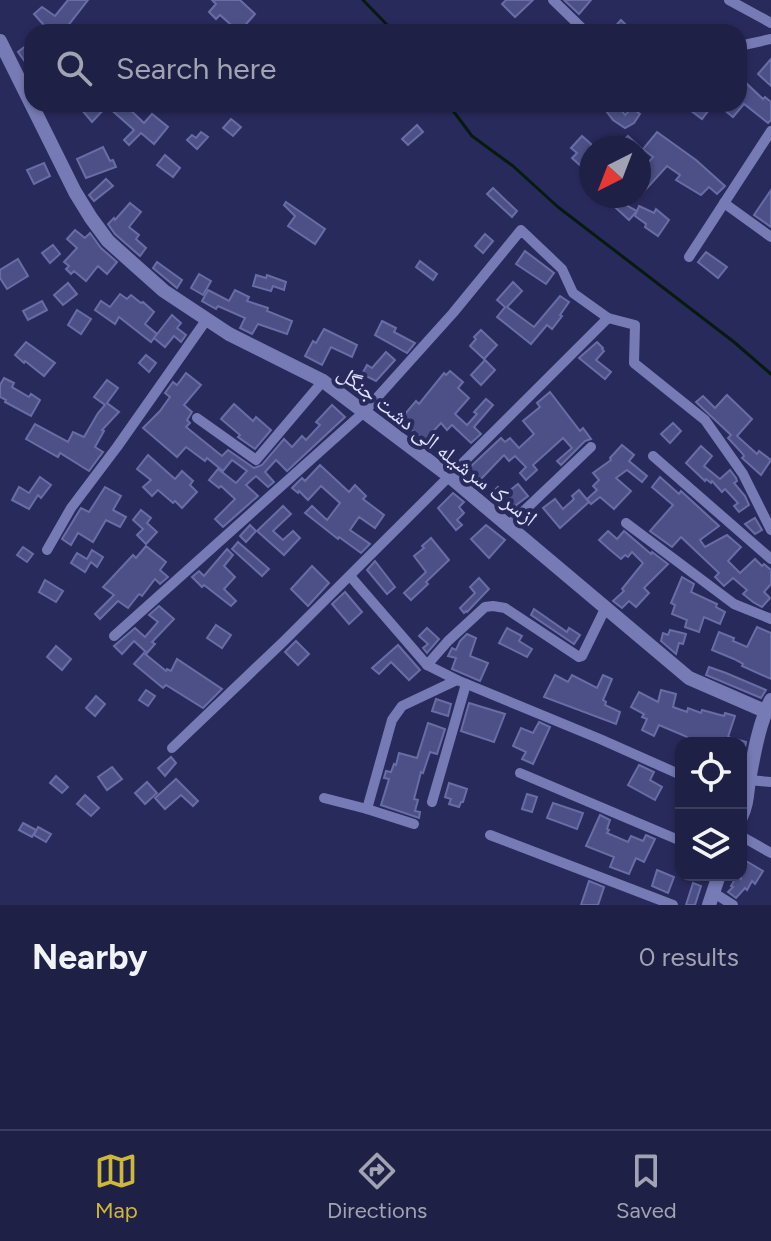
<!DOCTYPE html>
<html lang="en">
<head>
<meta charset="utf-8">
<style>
	body { margin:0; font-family:Figtree,"Noto Naskh Arabic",sans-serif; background:#27284c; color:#f1f3f6 }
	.controls { position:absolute; right:24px; bottom:24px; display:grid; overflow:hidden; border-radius:16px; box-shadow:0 2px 6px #0004 }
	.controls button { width:72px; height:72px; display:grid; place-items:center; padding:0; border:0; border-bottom:2px solid #3c3e5e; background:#1f2045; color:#f1f3f6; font:40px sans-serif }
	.compass { position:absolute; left:579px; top:136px; width:72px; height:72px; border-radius:50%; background:#1f2045; box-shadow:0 2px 6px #0004; rotate:222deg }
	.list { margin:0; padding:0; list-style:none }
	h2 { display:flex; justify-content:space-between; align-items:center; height:104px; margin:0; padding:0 32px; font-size:34px }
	h2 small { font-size:26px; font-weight:400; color:#a1a3b3 }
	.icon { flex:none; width:44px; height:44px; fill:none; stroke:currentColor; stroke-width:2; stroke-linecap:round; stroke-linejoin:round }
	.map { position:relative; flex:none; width:771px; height:905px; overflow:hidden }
	.search { position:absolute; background:#1f2045; box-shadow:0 2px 6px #0004; left:24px; right:24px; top:24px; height:88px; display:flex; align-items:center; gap:20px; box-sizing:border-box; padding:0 28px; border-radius:24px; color:#a1a3b3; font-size:30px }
	.sheet { height:224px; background:#1f2045 }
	nav { display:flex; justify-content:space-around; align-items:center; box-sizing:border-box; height:112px; border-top:2px solid #3c3e5e; background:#1f2045; font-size:22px; color:#a1a3b3 }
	nav a { display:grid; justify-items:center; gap:4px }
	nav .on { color:#ceb837 }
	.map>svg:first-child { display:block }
</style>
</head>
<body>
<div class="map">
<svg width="771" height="905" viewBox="0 0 771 905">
	<rect width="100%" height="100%" fill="#292a5c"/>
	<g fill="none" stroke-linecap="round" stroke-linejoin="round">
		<g stroke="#071a10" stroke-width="3">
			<path d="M363,0L394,32"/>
			<path d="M448,104L472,136L513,166L558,207L734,342L771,374"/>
		</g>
	</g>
	<g fill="#4c5086" stroke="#686da6" stroke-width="2">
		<path d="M68,0H88L63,32H50L34,14L42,7L55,16Z"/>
		<path d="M212,0H240L255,14L239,32L220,15L216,19L209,12L216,4Z"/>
		<path d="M506,0H533L515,17L502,4Z"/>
		<path d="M564,0H591L579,14Z"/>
		<path d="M621,20L633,32H610Z"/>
		<path d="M32,41V58L26,63L18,52Z"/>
		<path d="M771,59V86L758,74Z"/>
		<path d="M739,81L743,84L745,82L763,99L765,97L771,102V120L768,123L744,104L733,117L717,104H739Z"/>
		<path d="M88,104L93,110L99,104H124L144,123L152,114L168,127L154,144L141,133L129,145L124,140L134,130L107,106L92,122L81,109Z"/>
		<path d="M610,104H617L625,115L632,108L640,114L634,123L625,128L613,120L604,108Z"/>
		<path d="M682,104H708L711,107L702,119Z"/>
		<path d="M231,119L241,127L233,136L223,128Z"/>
		<path d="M417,125L423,132L408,145L402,139Z"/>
		<path d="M201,132L208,137L197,149L187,140L192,135L196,138Z"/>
		<path d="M657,132L696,160L725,186L717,194L709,187L701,195L676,180L680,175L667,166L639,197V174L653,157L643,149Z"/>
		<path d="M582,136L591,144V160L583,168L572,158L577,153L571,148Z"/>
		<path d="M628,136L641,148H616Z"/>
		<path d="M103,147L110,161L113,160L116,167L86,178L77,159Z"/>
		<path d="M165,155L180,168L173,177L157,165Z"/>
		<path d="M44,163L50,176L34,184L27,170Z"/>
		<path d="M106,179L113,186L94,201L89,195Z"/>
		<path d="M493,188L517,211L512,217L487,194Z"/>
		<path d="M771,190V227L754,215Z"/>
		<path d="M603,196H625L620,202L637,211L629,220Z"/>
		<path d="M286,202L325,229L315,244L288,226L295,216L284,205Z"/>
		<path d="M130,203L141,212L129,227L139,235L136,239L146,248L140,256L115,234L108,224L114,218L115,220Z"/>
		<path d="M639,206L654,213L656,209L669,220L658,236L645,227L646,224L635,216Z"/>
		<path d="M75,230L85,238L90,233L101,248L117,262L107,274L98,266L86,281L74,271L71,274L66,269L69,266L64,262L77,248L67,239Z"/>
		<path d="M485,234L493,241L483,253L475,246Z"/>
		<path d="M53,245L60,254L50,263L42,253Z"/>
		<path d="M525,251L554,273L546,284L516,264Z"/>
		<path d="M706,252L727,267L718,278L698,262Z"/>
		<path d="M18,259L28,276L7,289L0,278V270Z"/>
		<path d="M420,261L437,274L433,280L416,267Z"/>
		<path d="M157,262L182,280L177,288L153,268Z"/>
		<path d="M199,274L211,281L203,295L191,288Z"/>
		<path d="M256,275L266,278L267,275L286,282L284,290L273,286L271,291L253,286Z"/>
		<path d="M513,282L522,291L507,307L534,327L560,296L569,302L560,315L562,316L552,329L547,325L531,344L497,317L505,307L497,300Z"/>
		<path d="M68,283L77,294L63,305L54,295Z"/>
		<path d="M208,290L229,301L235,290L249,297L247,301L268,308L267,311L292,321L287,334L258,324L252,334L240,328L245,318L218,306L216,309L202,301Z"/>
		<path d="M120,294L127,299L131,295L141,303L143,302L154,312L145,324L157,334L151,342L119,317L115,324L95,310L101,301L110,307Z"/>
		<path d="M42,301L47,310L28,320L23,311Z"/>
		<path d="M77,310L91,319L81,334L68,325Z"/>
		<path d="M172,315L181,323L177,328L186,335L181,342L174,336L165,347L154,338Z"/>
		<path d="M382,321L396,328L394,332L415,343L407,353L375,335Z"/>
		<path d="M324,329L357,345L352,357L331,347L322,365L305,356L313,341L316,343Z"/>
		<path d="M481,330L497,345L484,359L470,346L476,339L474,337Z"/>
		<path d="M26,342L55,363L44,376L25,361L24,363L15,355Z"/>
		<path d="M597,342L603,348L602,349L604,351L596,360L611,372L605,379L579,358Z"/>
		<path d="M386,352L395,360L376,381L362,374L367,365L372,368Z"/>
		<path d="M146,355L156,363L149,372L139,363Z"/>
		<path d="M485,360L495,370L481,385L471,375Z"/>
		<path d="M450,371L463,382L458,388L469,398L455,414L467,425L477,414L474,412L486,399L493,405L474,427L481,434L471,443L452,425L447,430L441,423L424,441L400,420L416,401L419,404L444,373L446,375Z"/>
		<path d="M186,373L201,385L184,405L192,412L187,420L190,423L186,427L222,456L228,450L254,468L262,465L284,439L292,447L302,436L306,440L320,425L316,422L332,405L345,417L287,471L276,460L265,472L274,482L268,487L256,476L246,485L258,496L223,527L215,519L235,499L221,486L219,488L209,480L218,469L236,483L247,471L232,460L223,471L207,458L205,461L186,447L177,457L143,428L160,411L170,397L165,393L173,382L177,385Z"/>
		<path d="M4,378L14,383L12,387L29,397L31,394L40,400L31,416L5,402L6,400L0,397V385Z"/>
		<path d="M107,380L118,388L107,403L119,412L102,430L104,431L95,447L103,452L89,471L60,453L58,457L26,439L35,424L68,442L73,432L84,437L98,413L105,405L94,397Z"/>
		<path d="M550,392L580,431L583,428L591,439L585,441L561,465L557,461L572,448L563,438L533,465L537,470L526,480L520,473L526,467L515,456L509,461L504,455L480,480L468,469L501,438L505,442L510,438L519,448L534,434L523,421L540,407L537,403Z"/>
		<path d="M727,395L752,419L737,436L757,454L759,451L771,460L761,475L742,458L744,456L742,453L728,438L731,435L696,402L703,396L715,408Z"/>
		<path d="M234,404L253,421L256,417L271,430L255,449L238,437L240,435L221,419Z"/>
		<path d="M673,423L681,431L670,443L661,434Z"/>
		<path d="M622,445L634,455L629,461L647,476L642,482L627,470L616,478L631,491L614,509L600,497L591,504L587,499L597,490L593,486L599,480L593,473L611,460L610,458Z"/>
		<path d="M701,446L712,456L704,466L720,479L730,470L736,478L737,481L734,483L745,496L749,505L739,512L734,506L738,503L725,489L722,492L712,481L711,483L706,479L705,481L686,463Z"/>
		<path d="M148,455L175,479L182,471L193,481L190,485L197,492L182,508L175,501L173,503L158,490L152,496L143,487L151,480L137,469Z"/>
		<path d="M320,465L349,492L355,485L366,496L363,499L384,515L375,528L359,517L350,530L370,544L361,553L339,537L338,539L305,513L312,506L327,520L340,503L321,486L308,500L299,491L298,493L292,488L302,478L305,481Z"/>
		<path d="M40,477L51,485L41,498L38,495L29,509L12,500L19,487L29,493Z"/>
		<path d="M660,477L679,494L681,491L719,526L700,540L705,547L727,535L741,547L728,561L740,573L755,559L762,566L764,564L771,570V584L764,592L770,598L762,607L753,602L743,594L747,590L733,578L724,586L715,577L719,573L681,537L672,547L650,531L673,505L652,487Z"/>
		<path d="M518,484L528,496L515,506L516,507L509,514L488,496L498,487L505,494Z"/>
		<path d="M105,487L121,496L113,510L126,517L120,527L106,520L93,542L78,533L71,545L62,539L81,508L89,512Z"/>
		<path d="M579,490L589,502L560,528L543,508L555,499L563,509L574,499L572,496Z"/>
		<path d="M453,493L464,502L459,507L464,513L457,520L462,525L456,530L438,508Z"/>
		<path d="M283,506L291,514L273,531L283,540L293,531L300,538L284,555L257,531Z"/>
		<path d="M141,510L151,518L147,523L157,532L146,544L137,535L143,529L133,520Z"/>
		<path d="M755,518L762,530L755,534L745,524Z"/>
		<path d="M250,525L256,531L246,542L240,536Z"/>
		<path d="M486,525L505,540L489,558L471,539Z"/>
		<path d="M608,531L617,539L624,531L651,554L652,552L668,564L644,588L649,593L636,607L629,601L622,608L613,601L624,591L622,589L643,563L632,552L628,557L625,555L621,559L609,549L599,540Z"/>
		<path d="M431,538L449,560L426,582L428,584L411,600L404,593L426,572L414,556L424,548L422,546Z"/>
		<path d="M238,542L269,569L262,576L232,549Z"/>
		<path d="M146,546L166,562L160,570L168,577L160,584L155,579L142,596L139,594L128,608L118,601L100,619L95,614L114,595L103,587L133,555L136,558Z"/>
		<path d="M23,547L33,554L27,562L17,555Z"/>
		<path d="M227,549L233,555L224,566L235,577L224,589L236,601L231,606L204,585L202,587L192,577L199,571L204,576Z"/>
		<path d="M92,550L103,557L97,567L91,562L85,572L71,563L77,553L87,559Z"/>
		<path d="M375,561L395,587L387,594L367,570Z"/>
		<path d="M312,566L329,583L308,606L291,589Z"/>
		<path d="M682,577L694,584L691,592L717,604L716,607L725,612L720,624L704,617L699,632L685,627L687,620L672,614L675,605L671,603Z"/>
		<path d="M479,578L489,589L467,612L466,611L464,613L460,608L475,593L470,587Z"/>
		<path d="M45,580L63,591L56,602L39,592Z"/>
		<path d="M345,592L362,612L349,624L332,604Z"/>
		<path d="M159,606L174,619L152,642L155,644L147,653L134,641L122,654L114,646L135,628L145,637L158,622L149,615Z"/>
		<path d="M534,609L567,632L569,628L580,635L574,644L531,615Z"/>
		<path d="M216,625L231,635L222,648L207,638Z"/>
		<path d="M757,627L771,633V679L742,666L743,664L734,659L712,650L719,632L734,638L733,641L747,647Z"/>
		<path d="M427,628L439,639L427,653L423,648L428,644L419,636Z"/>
		<path d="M507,628L522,636L519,641L532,649L527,657L499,643Z"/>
		<path d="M670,630L686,634L683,644L679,643L676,654L661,641L663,633L668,635Z"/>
		<path d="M467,634L476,638L470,656L488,663L480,681L452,669L456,658L448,656L452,648L456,650L460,641Z"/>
		<path d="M296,641L309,654L298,665L285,652Z"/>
		<path d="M398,645L420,670L409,680L391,662L379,674L372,668Z"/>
		<path d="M56,646L71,659L62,670L47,657Z"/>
		<path d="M144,653L166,671L167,669L171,671L177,659L222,689L203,708L166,685L163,688L134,664Z"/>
		<path d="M709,667L726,673L766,690L761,698L706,675Z"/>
		<path d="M555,675L568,682L572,675L597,688L603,675L612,679L603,700L606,702L605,705L620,712L616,724L544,697Z"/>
		<path d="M146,690L155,696L148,706L139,700Z"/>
		<path d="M661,690L676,694L673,707L687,712L688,708L701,713L702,710L724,716L725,713L735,716L728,737L746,742L741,768V743H692L693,741L685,736L659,725L654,736L642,730L647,719L642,717L644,714L631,707L639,692L658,702Z"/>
		<path d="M96,696L105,704L95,716L86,708Z"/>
		<path d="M436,699L451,704L448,716L432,711Z"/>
		<path d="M469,703L505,714L494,742L461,731Z"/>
		<path d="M539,722L550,727L533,764L522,759L526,752L513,746L521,728L533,733Z"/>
		<path d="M428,723L445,729L437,754L430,752L423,773L421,772L414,799L418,800L415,811L420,812L419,818L381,805L389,779L384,778L386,771L391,772L394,764L396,765L399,753L417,758Z"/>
		<path d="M171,757L176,763L165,776L158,768Z"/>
		<path d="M639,765L654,772L650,780L662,787L655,800L628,785Z"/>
		<path d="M112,767L122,779L107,790L98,777Z"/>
		<path d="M56,776L68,787L62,793L50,783Z"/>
		<path d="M176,779L198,801L193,806L181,795L165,809L155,798Z"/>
		<path d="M147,782L157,793L145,804L135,793Z"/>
		<path d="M449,783L467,789L463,802H461L459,807L449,804L451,799L445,797Z"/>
		<path d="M527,794L537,797L532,812L522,809Z"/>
		<path d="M85,795L99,808L91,816L77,804Z"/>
		<path d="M553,803L583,813L577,829L547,818Z"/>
		<path d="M600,815L610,820L607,829L609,830L607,833L628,842L631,836L643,841L646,835L655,839L644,862L636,858L629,874L610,867L614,857L586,846Z"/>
		<path d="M23,823L36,830L32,837L19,830Z"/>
		<path d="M38,827L51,834L46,842L34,835Z"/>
		<path d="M741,858L763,871L755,884L752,881L747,890L745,888L736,898L728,892L733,887L731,886L737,876L741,879Z"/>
		<path d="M657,870L674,877L668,893L652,886Z"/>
		<path d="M589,881L604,887L598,905H581Z"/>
		<path d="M693,883L701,886L695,905H686Z"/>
	</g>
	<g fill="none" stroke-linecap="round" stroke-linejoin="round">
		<g stroke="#767bb5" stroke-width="10">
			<path d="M553,0L586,32"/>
			<path d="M729,0L771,23"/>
			<path d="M739,46L771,39"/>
			<path d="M724,203L771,237"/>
			<path d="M689,257L771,131"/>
			<path d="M197,418L256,460L323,381"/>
			<path d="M653,456L771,559"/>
			<path d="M626,523L734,604L771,619"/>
			<path d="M508,526L591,447"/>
			<path d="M47,550L71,508L117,447L207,319"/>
			<path d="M350,576L427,665L457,680L600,739L681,775"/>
			<path d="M114,636L364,412L453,313L521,230L562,269L573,293L608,318L635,325L634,363L705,420L743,474L771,530"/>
			<path d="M427,665L448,641L485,607L493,606L505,608L579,657L582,656L605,609"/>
			<path d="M172,748L283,642L608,318"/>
			<path d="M520,773L681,841"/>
			<path d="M749,780L771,782"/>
			<path d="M324,798L367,809L414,824"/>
			<path d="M432,802L466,684"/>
			<path d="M367,809L392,720L402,706L457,680"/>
			<path d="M490,835L673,905"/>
			<path d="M741,836L771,853"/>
			<path d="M714,893L733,905"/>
		</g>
		<g stroke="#767bb5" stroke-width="14">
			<path d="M0,41L75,192L91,218L108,241L137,267L164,291L229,334L323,381L364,412L449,476L689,678L765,711"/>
			<path d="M741,817C747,805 747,794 749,780C754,754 759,723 771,700"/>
			<path d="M709,905L719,875"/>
		</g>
	</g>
	<g text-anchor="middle" stroke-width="8" stroke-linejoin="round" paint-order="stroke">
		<g font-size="22" fill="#dee2fc" stroke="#292a5c">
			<text transform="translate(438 445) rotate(38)" y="8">ازسرک سرشیله الی دشت جنگل</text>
		</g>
	</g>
</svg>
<div class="controls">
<button><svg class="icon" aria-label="locate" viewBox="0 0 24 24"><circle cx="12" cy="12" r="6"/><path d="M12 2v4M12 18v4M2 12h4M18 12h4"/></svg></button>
<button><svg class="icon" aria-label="layers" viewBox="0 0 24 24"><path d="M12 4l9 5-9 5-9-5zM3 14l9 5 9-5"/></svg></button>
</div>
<svg class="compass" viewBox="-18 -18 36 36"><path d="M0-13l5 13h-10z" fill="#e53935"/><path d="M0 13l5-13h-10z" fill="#a1a3b3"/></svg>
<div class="search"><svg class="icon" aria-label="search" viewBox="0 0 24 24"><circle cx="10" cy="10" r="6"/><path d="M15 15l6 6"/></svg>Search here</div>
</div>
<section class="sheet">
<h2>Nearby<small>0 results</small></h2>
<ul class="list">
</ul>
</section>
<nav>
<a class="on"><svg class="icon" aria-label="map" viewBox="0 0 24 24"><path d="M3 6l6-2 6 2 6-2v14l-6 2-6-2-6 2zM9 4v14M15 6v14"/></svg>Map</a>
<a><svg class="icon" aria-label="directions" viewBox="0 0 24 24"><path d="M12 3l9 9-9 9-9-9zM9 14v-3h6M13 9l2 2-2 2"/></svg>Directions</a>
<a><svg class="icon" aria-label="saved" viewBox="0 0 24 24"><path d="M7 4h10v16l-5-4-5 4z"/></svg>Saved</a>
</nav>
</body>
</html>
